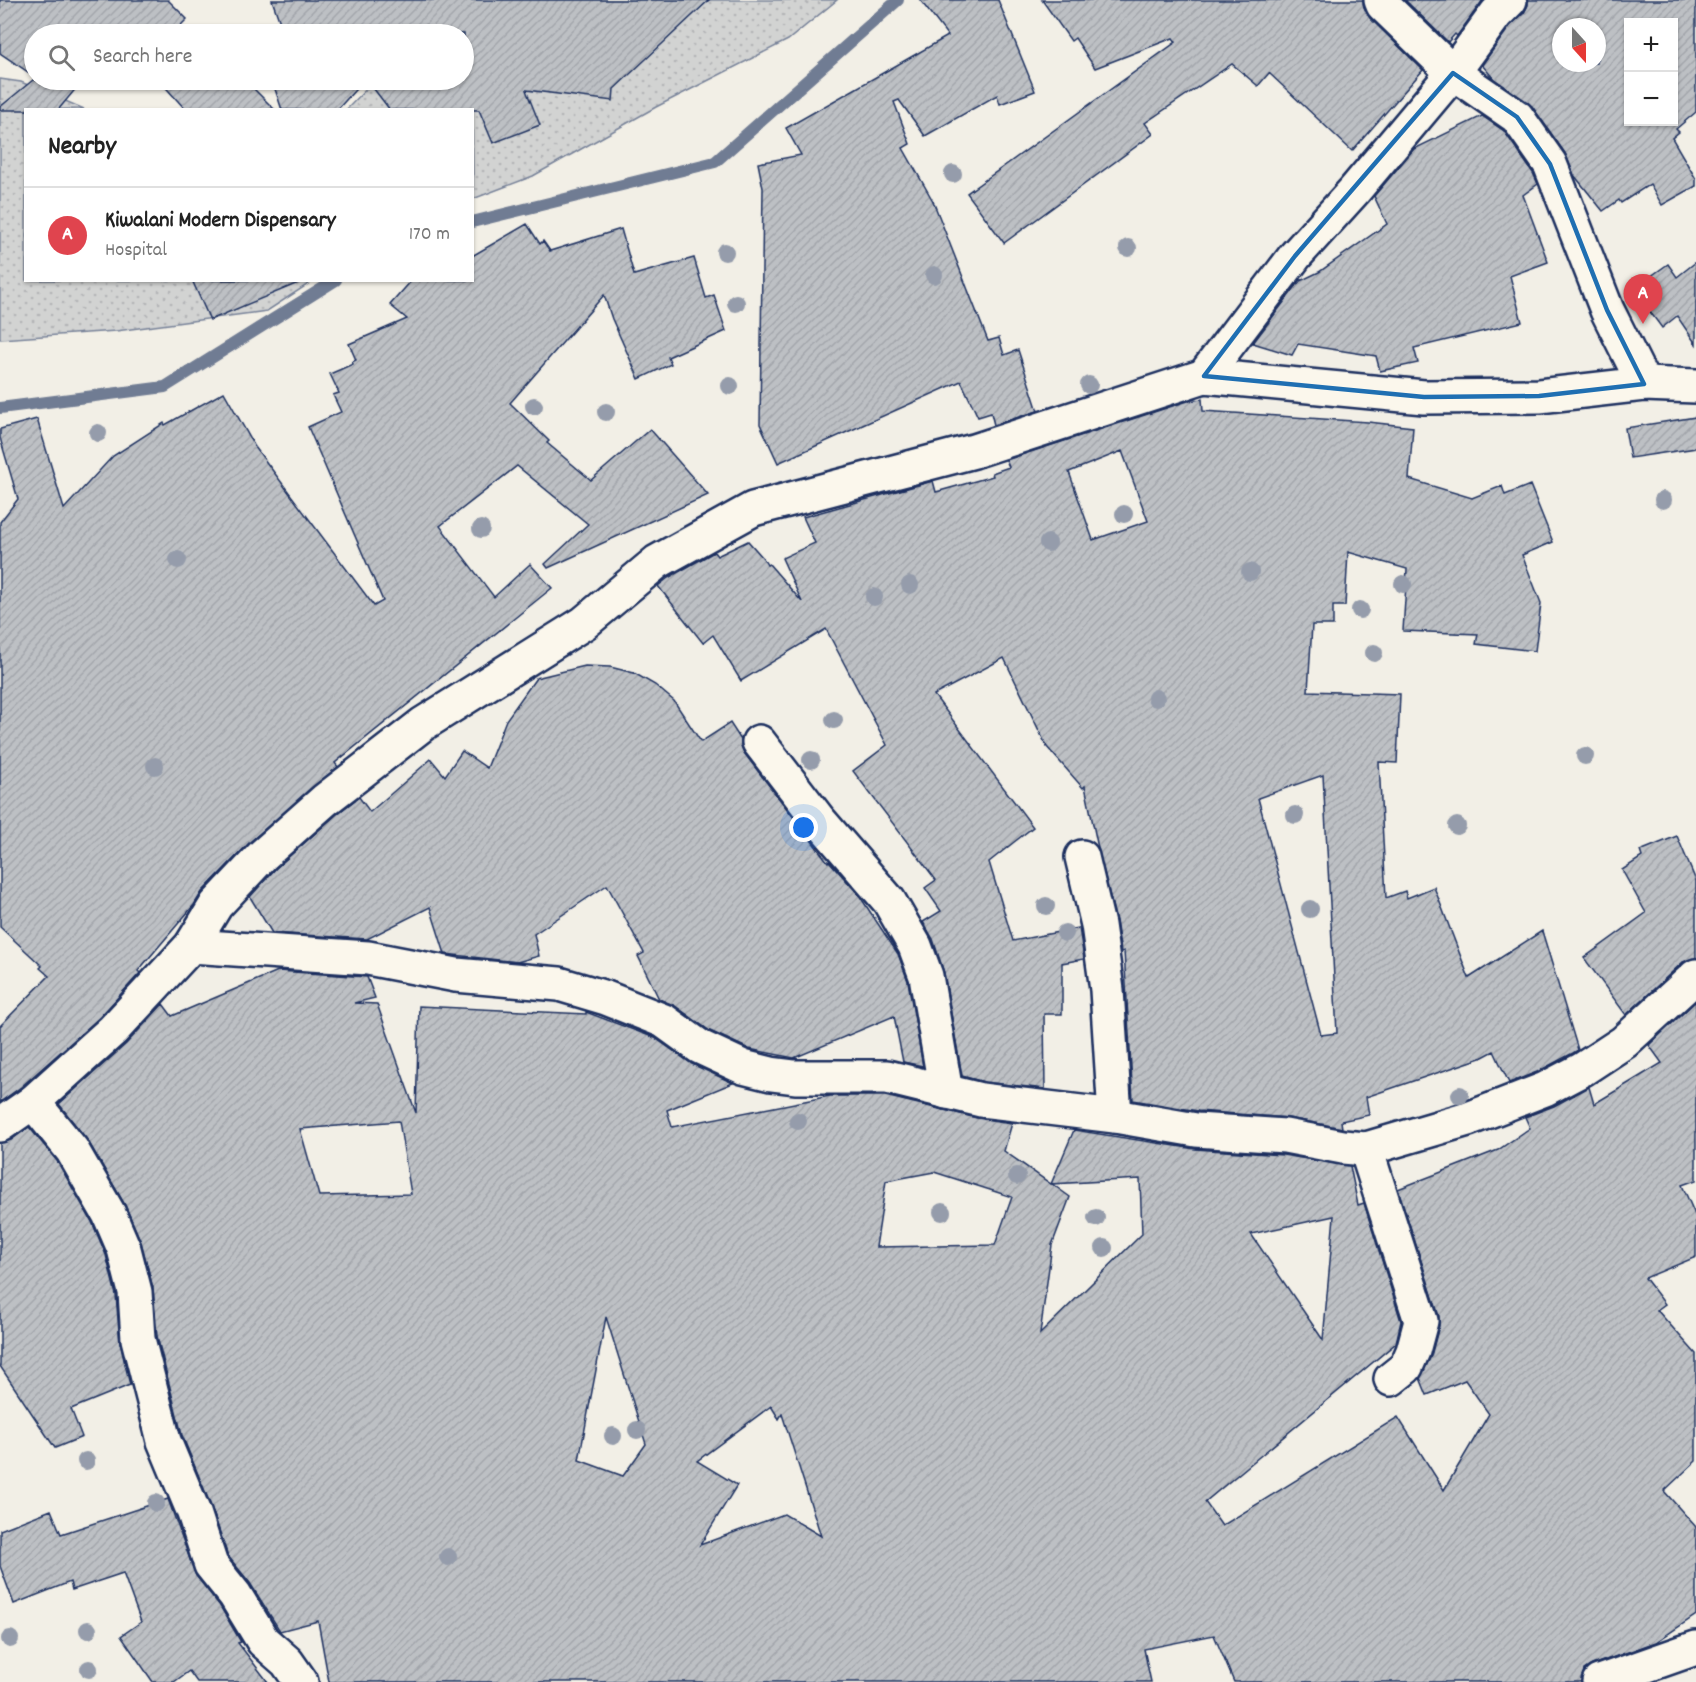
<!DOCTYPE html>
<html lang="en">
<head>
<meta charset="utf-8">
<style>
	body { margin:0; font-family:Dekko,sans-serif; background:#f6f6f6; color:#222 }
	.controls { position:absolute; right:18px; top:18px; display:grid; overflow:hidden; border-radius:0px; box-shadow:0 2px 4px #0004 }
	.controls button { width:54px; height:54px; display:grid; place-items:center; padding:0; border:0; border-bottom:2px solid #e0e0e0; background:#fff; color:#222; font:30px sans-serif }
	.compass { position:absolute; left:1552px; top:18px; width:54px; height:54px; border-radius:50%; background:#fff; box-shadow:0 2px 4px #0004; rotate:159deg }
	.you { position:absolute; left:804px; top:828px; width:21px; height:21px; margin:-15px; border:4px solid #fff; border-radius:50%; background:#1a73e8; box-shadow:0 0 0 9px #1a73e833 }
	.badge { display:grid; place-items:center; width:39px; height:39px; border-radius:50%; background:#0b8043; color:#fff; font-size:20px; font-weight:700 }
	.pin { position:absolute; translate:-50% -50px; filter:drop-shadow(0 2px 3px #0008) }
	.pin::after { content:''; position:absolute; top:32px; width:21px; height:18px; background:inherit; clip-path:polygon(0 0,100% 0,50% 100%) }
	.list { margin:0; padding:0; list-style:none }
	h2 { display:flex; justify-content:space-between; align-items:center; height:78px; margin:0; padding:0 24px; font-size:26px }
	h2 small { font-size:20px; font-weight:400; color:#767676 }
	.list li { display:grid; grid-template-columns:39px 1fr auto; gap:18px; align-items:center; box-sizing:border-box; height:96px; padding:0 24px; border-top:2px solid #e0e0e0 }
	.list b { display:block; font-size:22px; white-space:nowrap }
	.list p { margin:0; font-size:20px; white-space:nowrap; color:#767676 }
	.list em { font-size:20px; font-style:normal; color:#767676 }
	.icon { flex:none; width:33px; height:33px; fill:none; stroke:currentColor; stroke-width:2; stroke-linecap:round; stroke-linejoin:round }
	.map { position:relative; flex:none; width:1696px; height:1682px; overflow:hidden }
	.search { position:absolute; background:#fff; box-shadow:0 2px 4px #0004; left:24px; top:24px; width:450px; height:66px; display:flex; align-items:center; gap:15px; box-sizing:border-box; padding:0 21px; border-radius:33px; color:#767676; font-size:22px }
	.panel { position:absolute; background:#fff; box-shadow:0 2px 4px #0004; left:24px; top:108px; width:450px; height:174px; border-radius:0px }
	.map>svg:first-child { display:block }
</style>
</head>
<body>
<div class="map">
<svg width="1696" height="1682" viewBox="0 0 1696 1682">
	<defs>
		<pattern id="grass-dots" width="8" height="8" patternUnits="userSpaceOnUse" patternTransform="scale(1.5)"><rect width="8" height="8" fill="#d2d3d2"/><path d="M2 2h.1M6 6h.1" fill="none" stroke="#b4b5b7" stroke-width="1.8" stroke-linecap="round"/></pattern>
		<pattern id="building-hatch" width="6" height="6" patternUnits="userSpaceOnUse" patternTransform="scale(1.5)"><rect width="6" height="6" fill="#bdc0c4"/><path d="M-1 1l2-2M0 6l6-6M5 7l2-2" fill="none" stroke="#a2a5ab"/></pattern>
	</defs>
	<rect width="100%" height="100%" fill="#f2efe6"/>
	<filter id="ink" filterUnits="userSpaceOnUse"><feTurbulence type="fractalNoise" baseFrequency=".0167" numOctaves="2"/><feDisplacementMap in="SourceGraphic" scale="12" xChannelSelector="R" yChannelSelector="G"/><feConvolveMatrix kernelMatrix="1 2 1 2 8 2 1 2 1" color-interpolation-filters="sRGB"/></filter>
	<g filter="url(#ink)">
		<g fill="url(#grass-dots)" stroke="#768198" stroke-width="1.5">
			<path d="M501,0H837L788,40L656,107L533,176L473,199L472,110H346L375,80H464V34H438Z"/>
			<path d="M0,79L21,82L84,109L26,110V280L313,281L267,311L116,331L0,339Z"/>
		</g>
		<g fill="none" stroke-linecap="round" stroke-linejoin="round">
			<g stroke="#707b93" stroke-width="12">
				<path d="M472,222L715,162L898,0"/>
				<path d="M0,408L165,387L336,280"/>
			</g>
		</g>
		<g fill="url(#building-hatch)" stroke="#1b2f5e" stroke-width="1.5" fill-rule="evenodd">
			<path d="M0,0H168L187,19L172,34H34V76L0,53Z"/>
			<path d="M272,0H709L614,89L613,101L526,90L540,125L493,143L479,110H390L367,80H464V34H284Z"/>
			<path d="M920,0H998L1035,91L1000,104L997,95L925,136L899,100L894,102L910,144L903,148L933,201L988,341L999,338L1004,355L1018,350L1038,411L994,425L991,413L978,417L961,381L778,463L760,424L763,188L758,163L801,155L786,128L948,36Z"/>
			<path d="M1042,0H1363L1364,7L1370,18L1423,70L1352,151L1269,73L1258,86L1232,64L1145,123L1153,134L1004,243L967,193L1176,42L1173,38L1095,68L1075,38L1071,41Z"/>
			<path d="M1405,0H1483L1457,36L1455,34L1448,42Z"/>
			<path d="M1528,0H1696V112L1676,129L1679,132L1672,138L1696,179V186L1662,205L1650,184L1621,203L1619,200L1603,211L1574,175L1565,153L1532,106L1494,79L1482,65L1510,26L1524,13L1528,5ZM1629,22H1674V122H1629ZM1561,27H1597V63H1561Z"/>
			<path d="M33,80H83L58,110H0V107Z"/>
			<path d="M159,80H245L275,110H186Z"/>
			<path d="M272,80H364L337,110H282Z"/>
			<path d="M1482,116L1504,131L1533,173L1538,184L1523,195L1548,262L1510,276L1522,322L1414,348L1418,363L1380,371L1376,356L1298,344L1292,355L1253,343L1300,281L1319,272L1387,224L1374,196L1414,149Z"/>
			<path d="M527,224L540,244L543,241L550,251L621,229L634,275L694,258L706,298L714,295L726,331L668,357L671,364L639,379L612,319L604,295L510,403L549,441L547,443L591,480L650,429L708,495L548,568L545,564L588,524L517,466L440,526L494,597L530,564L552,588L335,763L338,767L251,841L202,892L194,905L138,971L140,973L100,1017L21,1087L0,1102V1026L49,976L40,968L42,966L0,927V522L18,499L0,438V429L37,419L64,509L113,456L164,423L165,425L224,392L255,447L374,606L383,601L308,427L341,412L333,395L339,393L330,374L353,364L352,362L356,360L349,344L407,319L390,305L412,280H472V256Z"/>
			<path d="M1696,262V344L1677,316L1662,328L1633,289L1668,264L1677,277Z"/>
			<path d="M192,280H303V281L210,320Z"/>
			<path d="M1202,399L1203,411L1368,422L1413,427L1409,479L1472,498L1502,486L1505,495L1530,485L1553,542L1522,555L1541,603L1535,651L1476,644L1478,634L1403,631L1407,569L1348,552L1345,606H1333V625H1312L1308,691L1400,694L1397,763L1379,762L1386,898L1405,891L1407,898L1434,887L1469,978L1542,931L1578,1050L1573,1053L1537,1072L1509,1083L1494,1051L1481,1058L1366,1097L1369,1115L1341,1121L1342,1128L1288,1118L1198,1111L1133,1100L1124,951L1121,952L1116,921L1098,848L1085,786L1083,788L1047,747L1004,658L934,695L1033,827L989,862L1013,941L1079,928L1084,959L1062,963V1014H1044L1045,1089L984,1082L962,1076L944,973L933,939L923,922L941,911L925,888L936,880L853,771L887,745L826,629L741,681L713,635L703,643L658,586L668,578L714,552L717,556L748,541L763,558L767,565L769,564L802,602L782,558L815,543L803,517L933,481L936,492L993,476L992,473L1009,467L1006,460L1188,401ZM1122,451L1148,521L1093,540L1069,472ZM1323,775L1337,1033L1321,1035L1258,798Z"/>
			<path d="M1696,417V448L1630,458L1625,428Z"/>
			<path d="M585,666L610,667L634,673L655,685L674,701L701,742L730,723L741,740V745L744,753L828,862L829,861L859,895L898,954L908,981L923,1066L903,1062L894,1016L794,1058L749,1049L710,1031L675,1006L659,999L638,956L644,953L607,885L534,934L539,956L517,962L445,954L430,907L367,939L272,933L250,897L276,868L337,814L359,797L370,812L431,759L445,776L462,751L487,768L506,720L536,678Z"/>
			<path d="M1677,836L1696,881V958L1683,962L1626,1015L1584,958L1646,913L1622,870L1642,857L1640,851Z"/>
			<path d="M278,971L367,977L375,998L354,1003L377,1004L416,1113L419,1006L586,1014V1012L655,1038L692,1064L733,1083L667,1110L672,1127L830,1096H885L977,1118L1012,1123L1004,1151L1051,1184L1074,1130L1195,1149L1283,1155L1350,1166L1358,1205L1364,1203L1401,1321L1396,1343L1205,1502L1222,1526L1398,1417L1444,1490L1489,1414L1465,1380L1427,1395L1420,1378L1431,1356L1439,1326V1316L1398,1189L1498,1150L1530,1128L1525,1117L1554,1106L1589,1087L1594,1104L1662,1063L1649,1045L1696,1001V1180L1682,1185L1696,1217V1257L1645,1278L1665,1304L1657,1310L1696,1354V1461L1664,1491L1696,1527V1615L1656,1642L1592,1665L1584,1670L1581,1682H1234L1214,1635L1144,1649L1151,1682H329L318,1621L280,1631L250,1583L228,1556L211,1506L182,1435L157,1336L153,1288L141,1242L125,1205L88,1141L59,1104L126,1044L163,1004L172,1016ZM399,1121L411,1194L319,1196L300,1129ZM934,1172L1012,1197L995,1245L876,1247L886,1181ZM1140,1179L1142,1234L1040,1334L1052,1245L1070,1197L1052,1184ZM1334,1216L1323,1340L1251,1234ZM606,1317L646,1444L623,1476L579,1460ZM771,1406L779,1419L782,1414L821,1536L784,1514L700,1545L737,1485L697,1461Z"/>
			<path d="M29,1127L57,1161L92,1222L106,1255L116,1295L120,1343L130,1385L71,1409L82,1437L55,1448L0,1366V1143L11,1140Z"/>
			<path d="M168,1499L196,1576L220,1606L241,1642L238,1643L268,1682H197L189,1671L174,1682H153L121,1636L141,1622L123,1573L72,1590L70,1582L14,1604L0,1566V1530L51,1510L61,1534Z"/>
		</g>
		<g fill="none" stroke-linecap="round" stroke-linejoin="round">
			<g stroke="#1b2f5e" stroke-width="38">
				<g id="minor">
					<path d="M1381,0L1383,5L1453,73L1517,117L1550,164L1607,310L1644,384"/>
					<path d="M1204,376L1424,397L1539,396L1644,384L1696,386"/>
					<path d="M759,742L819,820L889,901L915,946L926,976L946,1092"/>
					<path d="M1082,857L1098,925L1107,990L1115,1116"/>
					<path d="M191,946L368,958L456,975L559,984L606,998L664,1021L700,1047L743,1067L771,1074L795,1077H887L981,1100L1115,1116L1196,1130L1285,1136L1343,1147L1366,1149L1468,1119L1545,1089L1583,1069L1624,1042L1696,976"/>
					<path d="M33,1102L72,1150L109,1214L124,1249L135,1292L138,1339L164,1441L194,1513L211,1565L235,1595L263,1641L287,1662L301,1682"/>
					<path d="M0,1125L33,1102L113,1030L191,946L216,905L263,855L325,800L423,724L584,623L657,562L753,509L974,451L1204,376L1295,256L1354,191L1453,73L1496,14L1510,0"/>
					<path d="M1366,1149L1421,1321L1413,1351L1406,1367L1391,1379"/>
					<path d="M1599,1682L1696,1648"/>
				</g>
			</g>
			<use href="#minor" stroke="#fbf7ec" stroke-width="33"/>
		</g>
		<g fill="#959cab">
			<circle cx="953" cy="174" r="9"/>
			<circle cx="1128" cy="248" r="9"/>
			<circle cx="725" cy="252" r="9"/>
			<circle cx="934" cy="275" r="9"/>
			<circle cx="736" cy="303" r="9"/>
			<circle cx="1089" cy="385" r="9"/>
			<circle cx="730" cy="386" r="9"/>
			<circle cx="534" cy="406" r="9"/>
			<circle cx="606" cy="412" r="9"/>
			<circle cx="98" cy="433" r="9"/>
			<circle cx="1663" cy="500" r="9"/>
			<circle cx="1124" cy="514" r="9"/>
			<circle cx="481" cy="529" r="9"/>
			<circle cx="1048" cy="543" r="9"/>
			<circle cx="178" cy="560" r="9"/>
			<circle cx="1250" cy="572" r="9"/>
			<circle cx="1403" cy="584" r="9"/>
			<circle cx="910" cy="585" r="9"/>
			<circle cx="874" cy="597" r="9"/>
			<circle cx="1360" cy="610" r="9"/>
			<circle cx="1374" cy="653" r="9"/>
			<circle cx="1156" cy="698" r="9"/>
			<circle cx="834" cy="720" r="9"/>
			<circle cx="1585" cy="756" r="9"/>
			<circle cx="811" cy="760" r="9"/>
			<circle cx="155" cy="766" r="9"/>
			<circle cx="1295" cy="815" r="9"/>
			<circle cx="1457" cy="826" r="9"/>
			<circle cx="1046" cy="906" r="9"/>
			<circle cx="1310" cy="909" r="9"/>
			<circle cx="1065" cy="933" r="9"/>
			<circle cx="1460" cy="1095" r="9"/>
			<circle cx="798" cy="1121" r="9"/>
			<circle cx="1017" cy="1176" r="9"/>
			<circle cx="942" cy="1212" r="9"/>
			<circle cx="1096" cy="1218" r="9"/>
			<circle cx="1104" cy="1248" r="9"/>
			<circle cx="637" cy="1430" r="9"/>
			<circle cx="613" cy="1436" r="9"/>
			<circle cx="86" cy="1461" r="9"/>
			<circle cx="156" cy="1503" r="9"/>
			<circle cx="448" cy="1557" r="9"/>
			<circle cx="88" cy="1630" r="9"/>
			<circle cx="10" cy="1639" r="9"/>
			<circle cx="89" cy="1669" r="9"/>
		</g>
	</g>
	<path fill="none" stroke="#1f6fb2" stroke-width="4.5" stroke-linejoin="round" d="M1453,73L1517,117L1550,164L1607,310L1644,384L1539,396L1424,397L1204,376L1295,256Z"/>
</svg>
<div class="controls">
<button>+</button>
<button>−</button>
</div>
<svg class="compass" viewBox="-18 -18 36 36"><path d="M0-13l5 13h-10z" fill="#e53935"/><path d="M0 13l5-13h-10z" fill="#767676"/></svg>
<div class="you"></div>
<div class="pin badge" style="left:1643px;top:324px;background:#e0444e">A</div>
<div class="search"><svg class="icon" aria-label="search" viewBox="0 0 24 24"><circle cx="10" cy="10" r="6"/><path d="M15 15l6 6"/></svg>Search here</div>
<section class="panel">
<h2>Nearby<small></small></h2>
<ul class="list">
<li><span class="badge" style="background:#e0444e">A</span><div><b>Kiwalani Modern Dispensary</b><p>Hospital</p></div><em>170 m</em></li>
</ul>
</section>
</div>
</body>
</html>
